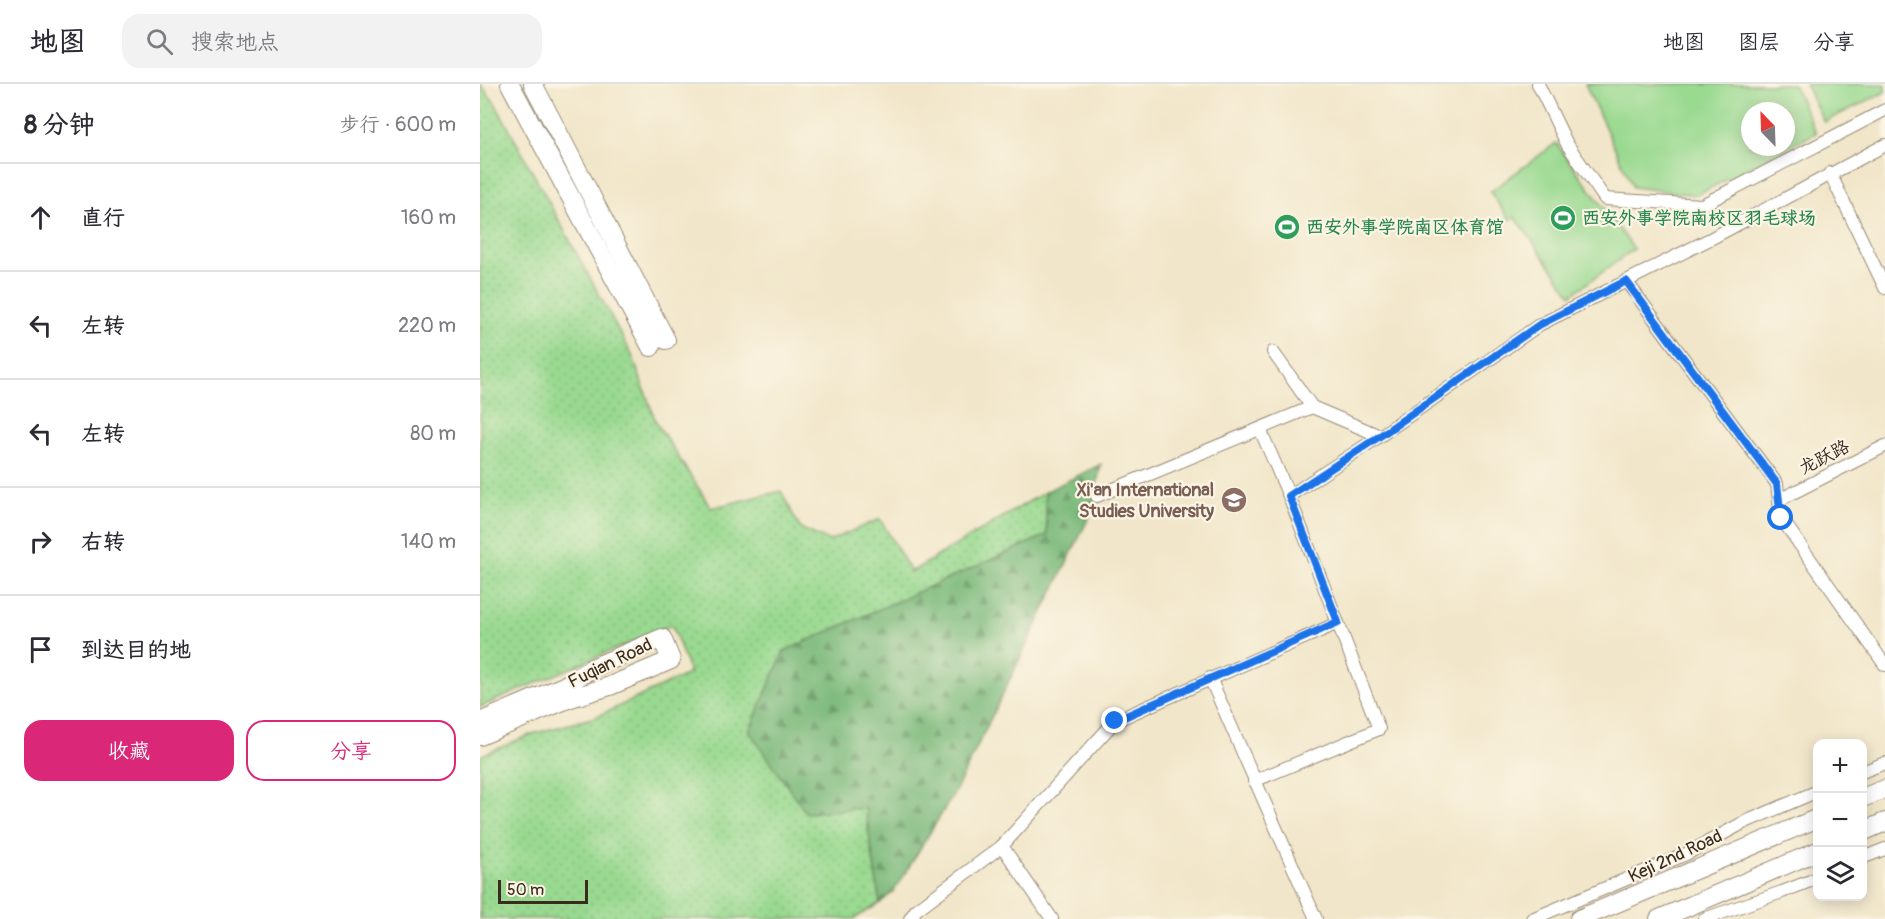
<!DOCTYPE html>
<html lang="zh">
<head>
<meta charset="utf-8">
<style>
	body { margin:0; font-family:Pangolin,"LXGW WenKai TC",sans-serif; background:#f2f2f3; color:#2b2b33 }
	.controls { position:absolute; right:18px; bottom:18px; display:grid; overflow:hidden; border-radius:12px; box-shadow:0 3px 15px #0003 }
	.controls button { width:54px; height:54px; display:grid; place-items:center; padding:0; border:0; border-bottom:2px solid #e1e1e2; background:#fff; color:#2b2b33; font:30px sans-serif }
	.compass { position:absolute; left:1261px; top:18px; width:54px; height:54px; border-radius:50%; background:#fff; box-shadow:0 3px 15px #0003; rotate:337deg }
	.scale { position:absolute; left:18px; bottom:15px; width:90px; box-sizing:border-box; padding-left:6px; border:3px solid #3b2a1e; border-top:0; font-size:16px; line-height:21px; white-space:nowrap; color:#3b2a1e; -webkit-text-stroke:4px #fcf5e5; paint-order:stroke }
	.stop { position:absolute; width:18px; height:18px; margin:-14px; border:4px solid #1a73e8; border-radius:50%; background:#fff }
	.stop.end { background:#1a73e8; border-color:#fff; box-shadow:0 2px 6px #0008 }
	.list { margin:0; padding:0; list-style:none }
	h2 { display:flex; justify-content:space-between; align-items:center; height:78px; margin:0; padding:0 24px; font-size:26px }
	h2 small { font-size:20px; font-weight:400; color:#7c7c81 }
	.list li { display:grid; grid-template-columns:39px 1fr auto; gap:18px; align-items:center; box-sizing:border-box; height:108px; padding:0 24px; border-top:2px solid #e1e1e2 }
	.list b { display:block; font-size:22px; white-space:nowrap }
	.list em { font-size:20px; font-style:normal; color:#7c7c81 }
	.actions { display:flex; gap:12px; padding:18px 24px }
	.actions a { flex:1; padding:14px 0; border:2px solid #db2777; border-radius:18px; text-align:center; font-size:21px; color:#db2777 }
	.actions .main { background:#db2777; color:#fff }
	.icon { flex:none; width:33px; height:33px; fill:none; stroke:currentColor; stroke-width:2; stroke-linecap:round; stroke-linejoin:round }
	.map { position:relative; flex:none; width:1405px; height:835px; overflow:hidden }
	header { display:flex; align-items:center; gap:36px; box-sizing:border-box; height:84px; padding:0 30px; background:#fff; border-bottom:2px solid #e1e1e2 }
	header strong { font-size:28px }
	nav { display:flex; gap:33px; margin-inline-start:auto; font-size:21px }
	.search { width:420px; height:54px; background:#f2f2f3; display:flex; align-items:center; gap:15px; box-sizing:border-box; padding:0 21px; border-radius:18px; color:#7c7c81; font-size:22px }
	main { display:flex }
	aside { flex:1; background:#fff }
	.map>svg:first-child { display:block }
</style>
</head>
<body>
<header>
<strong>地图</strong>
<div class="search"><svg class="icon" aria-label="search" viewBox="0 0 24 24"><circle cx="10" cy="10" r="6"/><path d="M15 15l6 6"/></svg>搜索地点</div>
<nav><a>地图</a><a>图层</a><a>分享</a></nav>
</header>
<main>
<aside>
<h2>8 分钟<small>步行 · 600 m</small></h2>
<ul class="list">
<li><svg class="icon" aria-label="ahead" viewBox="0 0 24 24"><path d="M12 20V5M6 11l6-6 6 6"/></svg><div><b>直行</b></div><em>160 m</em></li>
<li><svg class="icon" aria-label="left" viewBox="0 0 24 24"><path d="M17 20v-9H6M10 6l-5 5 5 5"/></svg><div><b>左转</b></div><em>220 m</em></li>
<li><svg class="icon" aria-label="left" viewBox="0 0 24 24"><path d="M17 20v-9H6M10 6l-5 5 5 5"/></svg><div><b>左转</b></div><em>80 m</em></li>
<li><svg class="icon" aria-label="right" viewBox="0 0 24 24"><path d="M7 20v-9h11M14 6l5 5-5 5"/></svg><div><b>右转</b></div><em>140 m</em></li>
<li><svg class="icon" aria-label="arrive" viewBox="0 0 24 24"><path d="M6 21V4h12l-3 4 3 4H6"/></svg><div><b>到达目的地</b></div></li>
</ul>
<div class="actions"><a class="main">收藏</a><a>分享</a></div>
</aside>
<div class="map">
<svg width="1405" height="835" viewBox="0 0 1405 835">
	<defs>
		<pattern id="grass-dots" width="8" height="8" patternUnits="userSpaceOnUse" patternTransform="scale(1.5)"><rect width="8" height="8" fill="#99d990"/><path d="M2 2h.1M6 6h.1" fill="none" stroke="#85ba7c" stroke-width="1.8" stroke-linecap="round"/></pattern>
		<pattern id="forest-firs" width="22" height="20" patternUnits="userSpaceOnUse" patternTransform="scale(1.5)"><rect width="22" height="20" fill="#7ab97a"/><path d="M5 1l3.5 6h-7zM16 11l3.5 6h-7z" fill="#659763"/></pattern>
	</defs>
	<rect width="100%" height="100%" fill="#fcf5e5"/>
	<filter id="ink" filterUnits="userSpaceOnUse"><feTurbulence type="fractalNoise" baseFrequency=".0167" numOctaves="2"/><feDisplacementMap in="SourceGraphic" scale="12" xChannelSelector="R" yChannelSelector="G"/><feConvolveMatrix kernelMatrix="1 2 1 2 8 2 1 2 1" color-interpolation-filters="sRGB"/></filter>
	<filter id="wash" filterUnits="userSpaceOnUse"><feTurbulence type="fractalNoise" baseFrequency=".008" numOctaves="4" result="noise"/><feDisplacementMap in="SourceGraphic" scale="24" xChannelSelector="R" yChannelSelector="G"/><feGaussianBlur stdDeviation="1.35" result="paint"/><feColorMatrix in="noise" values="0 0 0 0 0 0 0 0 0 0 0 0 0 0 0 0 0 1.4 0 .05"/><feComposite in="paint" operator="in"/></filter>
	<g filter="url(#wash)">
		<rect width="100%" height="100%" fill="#f1e6c9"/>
		<path fill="url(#grass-dots)" stroke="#6a8257" stroke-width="1.5" d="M0,0L15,19L152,271L176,338L231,424L301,407L320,444L349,457L400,435L431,488L565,408L567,451L304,567L385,724L400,819L374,835H0V672L52,650L116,633L210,589L192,541L0,623Z"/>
		<path fill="url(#forest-firs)" stroke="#5a724c" stroke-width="1.5" d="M621,380L611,429L474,710L414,807L400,819L385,724L326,729L269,647L304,567L567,451L565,408Z"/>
		<g fill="#99d990" stroke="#6a8257" stroke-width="1.5" fill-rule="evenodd">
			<path d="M1105,0H1313L1336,49L1217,111L1153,103ZM1270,27H1306V63H1270Z"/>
			<path d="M1325,0H1405V8L1344,38Z"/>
			<path d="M1076,59L1154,165L1091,211L1035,133L1030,136L1010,108Z"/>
		</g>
	</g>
	<g filter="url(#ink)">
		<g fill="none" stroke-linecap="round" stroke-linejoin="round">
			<g stroke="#968874" stroke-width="14">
				<g id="street">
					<path d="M1058,0L1087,60L1125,115L1222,121L1405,26"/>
					<path d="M1350,89L1405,204"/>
					<path d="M1146,197L1297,400L1301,434L1405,581"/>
					<path d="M793,268L832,323L900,352"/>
					<path d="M617,412L832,323"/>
					<path d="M809,412L900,352L1059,241L1232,154L1405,61"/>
					<path d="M1299,416L1405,362"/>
					<path d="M730,594L836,835"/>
					<path d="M1382,688L1405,679"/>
					<path d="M774,697L899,645L858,539"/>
					<path d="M522,762L572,835"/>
					<path d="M1382,774L1405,765"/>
					<path d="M430,835L436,826L522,762L635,637L858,539L809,412L780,345"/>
					<path d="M1052,835L1206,770L1263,739L1338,707"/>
					<path d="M1224,835L1302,808L1338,794"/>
				</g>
			</g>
			<g stroke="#968874" stroke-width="20">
				<g id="secondary">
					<path d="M30,0L171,263"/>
					<path d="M53,0L186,256"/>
					<path d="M0,638L84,602L112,584L182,554L191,576L130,602L88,615L0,652"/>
					<path d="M1382,714L1405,705"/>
					<path d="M1382,748L1405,738"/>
					<path d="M1099,835L1338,734"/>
					<path d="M1179,835L1338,767"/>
				</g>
			</g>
			<use href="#street" stroke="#fff" stroke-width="12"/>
			<use href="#secondary" stroke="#fff" stroke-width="18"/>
		</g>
	</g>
	<g fill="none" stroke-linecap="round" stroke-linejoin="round" filter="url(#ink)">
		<path stroke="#1a73e8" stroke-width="8" d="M635,637L858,538L809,412L900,352L1059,241L1146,197L1297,400L1301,434"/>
	</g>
	<defs>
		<g id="stadium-disc" transform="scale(1.35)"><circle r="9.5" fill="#2e9e5b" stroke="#fcf5e5"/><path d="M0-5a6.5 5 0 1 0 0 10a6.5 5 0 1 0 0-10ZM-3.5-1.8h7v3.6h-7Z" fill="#fff"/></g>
		<g id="university-disc" transform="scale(1.35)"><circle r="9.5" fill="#8d6e63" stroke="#fcf5e5"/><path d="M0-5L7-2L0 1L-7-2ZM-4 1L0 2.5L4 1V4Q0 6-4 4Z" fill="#fff"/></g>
	</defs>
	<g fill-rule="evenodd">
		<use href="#stadium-disc" x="1083" y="134"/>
		<use href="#stadium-disc" x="807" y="143"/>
		<use href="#university-disc" x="754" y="416"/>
	</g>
	<g text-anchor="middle" stroke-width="4.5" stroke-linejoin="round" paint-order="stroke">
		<g font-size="18" font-weight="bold" fill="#27864d" stroke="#fcf5e5" text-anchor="start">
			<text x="1102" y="140">西安外事学院南校区羽毛球场</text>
			<text x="826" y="149">西安外事学院南区体育馆</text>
		</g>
		<g font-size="18" fill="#3b2a1e" stroke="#fcf5e5">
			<text transform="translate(1344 373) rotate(-27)" y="6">龙跃路</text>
			<text transform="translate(130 579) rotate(-26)" y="6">Fuqian Road</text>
			<text transform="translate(1195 772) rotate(-25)" y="6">Keji 2nd Road</text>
		</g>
		<g font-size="18" font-weight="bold" fill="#785e54" stroke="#fcf5e5" text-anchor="end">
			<text x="734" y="412">Xi'an International<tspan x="734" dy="21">Studies University</tspan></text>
		</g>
	</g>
</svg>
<div class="controls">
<button>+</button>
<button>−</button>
<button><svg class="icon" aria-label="layers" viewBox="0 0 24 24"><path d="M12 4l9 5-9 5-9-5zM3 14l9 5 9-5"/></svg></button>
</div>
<svg class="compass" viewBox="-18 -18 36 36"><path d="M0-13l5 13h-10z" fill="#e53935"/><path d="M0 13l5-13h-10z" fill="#7c7c81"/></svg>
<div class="scale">50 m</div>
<div class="stop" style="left:1301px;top:434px"></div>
<div class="stop end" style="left:635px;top:637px"></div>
</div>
</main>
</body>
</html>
